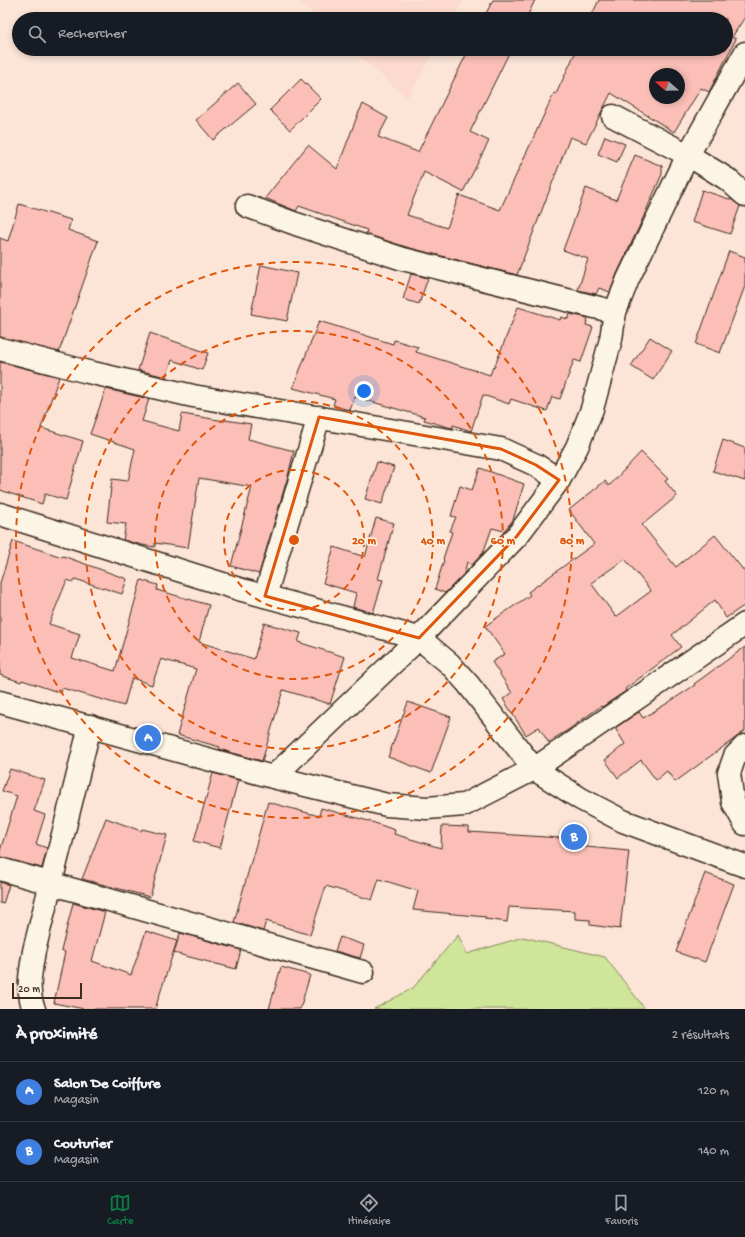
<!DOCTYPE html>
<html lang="fr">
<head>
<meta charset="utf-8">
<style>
	body { margin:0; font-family:"Gochi Hand",sans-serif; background:#242831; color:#f1f3f6 }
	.compass { position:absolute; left:649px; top:68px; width:36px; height:36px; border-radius:50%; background:#171b24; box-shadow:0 2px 6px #0003; rotate:290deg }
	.scale { position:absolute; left:12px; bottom:10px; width:70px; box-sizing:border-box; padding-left:4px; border:2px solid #3b2a1e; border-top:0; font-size:11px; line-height:14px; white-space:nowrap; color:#3b2a1e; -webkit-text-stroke:3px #fcf5e5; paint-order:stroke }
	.you { position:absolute; left:364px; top:391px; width:14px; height:14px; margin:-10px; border:3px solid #fff; border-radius:50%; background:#1a73e8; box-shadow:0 0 0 6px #1a73e833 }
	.badge { display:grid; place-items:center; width:26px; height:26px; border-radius:50%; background:#0b8043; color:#fff; font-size:13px; font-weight:700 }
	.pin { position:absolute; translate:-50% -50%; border:2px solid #fff; box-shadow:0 1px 4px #0006 }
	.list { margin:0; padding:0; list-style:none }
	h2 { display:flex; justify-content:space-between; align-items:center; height:52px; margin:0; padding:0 16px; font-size:17px }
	h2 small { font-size:13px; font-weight:400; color:#9ea1a6 }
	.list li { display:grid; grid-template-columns:26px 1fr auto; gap:12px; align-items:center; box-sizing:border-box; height:60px; padding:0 16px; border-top:1px solid #363941 }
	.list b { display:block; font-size:15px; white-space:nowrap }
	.list p { margin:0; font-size:13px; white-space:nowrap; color:#9ea1a6 }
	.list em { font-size:13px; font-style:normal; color:#9ea1a6 }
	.icon { flex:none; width:22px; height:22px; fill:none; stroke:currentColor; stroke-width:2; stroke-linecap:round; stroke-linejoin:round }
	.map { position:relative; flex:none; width:745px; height:1009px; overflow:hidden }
	.search { position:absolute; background:#171b24; box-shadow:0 2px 6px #0003; left:12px; right:12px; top:12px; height:44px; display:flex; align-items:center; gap:10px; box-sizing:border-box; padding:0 14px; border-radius:22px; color:#9ea1a6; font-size:15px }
	.sheet { height:172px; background:#171b24 }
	nav { display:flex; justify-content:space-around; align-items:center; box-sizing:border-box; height:56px; border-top:1px solid #363941; background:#171b24; font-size:11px; color:#9ea1a6 }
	nav a { display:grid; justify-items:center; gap:2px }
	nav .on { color:#0b8043 }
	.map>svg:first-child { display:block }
</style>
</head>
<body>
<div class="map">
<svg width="745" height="1009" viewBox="0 0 745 1009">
	<rect width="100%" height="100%" fill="#fce5d7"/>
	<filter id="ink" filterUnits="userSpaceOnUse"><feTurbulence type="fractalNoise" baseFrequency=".025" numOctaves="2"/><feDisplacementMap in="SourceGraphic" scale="8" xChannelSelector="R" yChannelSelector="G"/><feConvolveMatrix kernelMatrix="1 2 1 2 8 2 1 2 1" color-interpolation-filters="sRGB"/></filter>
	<g filter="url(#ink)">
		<g fill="#fcdacd">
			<path d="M298,0H464L453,19H319Z"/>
			<path d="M352,49H436L407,98Z"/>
		</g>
		<path fill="#cfe59a" stroke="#85885c" d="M458,935L467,954L523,937L605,957L645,1009H374L413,988Z"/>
		<g fill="#fbbfb7" stroke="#3b2a1e" fill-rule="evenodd">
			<path d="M493,0H535L526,19H483Z"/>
			<path d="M599,0H745V17L732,37L736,39L709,92L701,88L674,132L611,93L586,143L570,137L517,275L406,247L366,234L367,230L299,206L296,211L265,198L308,145L337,169L358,114L363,104L388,118L378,137L418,152L469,49H511L470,132L489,141L463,192L424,172L407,215L447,228L459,195L500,210L554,93L556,94L577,49H726V19H590ZM655,74H679V98H655Z"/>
			<path d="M301,79L321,99L290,130L270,110Z"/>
			<path d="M238,83L256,104L213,140L196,120Z"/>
			<path d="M605,136L625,144L617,162L598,154Z"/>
			<path d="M635,155L662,166V174L639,227L617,274L610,292L599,288L596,294L578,290L588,259L563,250L586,188L616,200Z"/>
			<path d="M702,190L732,200L740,206L730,234L692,222Z"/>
			<path d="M19,204L71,220L68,230L98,241L59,352L0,337V238L8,241Z"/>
			<path d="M729,251L745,257V286L720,353L696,344Z"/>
			<path d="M261,265L297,273L287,321L251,314Z"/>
			<path d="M411,274L428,278L419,304L403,299Z"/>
			<path d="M518,307L560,320L561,317L568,319L570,314L588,318L586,325L593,327L581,362L574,360L560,399L552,397L547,411L511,399L509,404L483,395L471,431L453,425V428L448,427L424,420L425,417L355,397L350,410L345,409L333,405L335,399L293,388L319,321L393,344L394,340L418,347L416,352L490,375L493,367L494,368Z"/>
			<path d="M150,333L208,353L202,370L172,360L166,377L138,370Z"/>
			<path d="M650,337L672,351L653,380L631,366Z"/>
			<path d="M0,362L59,377L41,428L83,441L66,500L45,494L42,504L0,490Z"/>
			<path d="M106,389L149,399L142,421L179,431L182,414L225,421V420L251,424L248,439L294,451L288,476L259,574L231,566L252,487L199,478L188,548L155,543V547L142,545L123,540L126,524L107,522L112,479L128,481L135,449L90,434Z"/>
			<path d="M723,440L745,448V481L713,471Z"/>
			<path d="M641,452L668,479L665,481L677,496L642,525L676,567L715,535L745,572V605L726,618L715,600L672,635L681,647L625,689L626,691L602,707L601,706L568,730L548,742L539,727L526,735L503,699L512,693L492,662L505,654L485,626L530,595L528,592L594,544L569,510L605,481L609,486ZM625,559L651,591L616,617L591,583Z"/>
			<path d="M377,462L394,467L382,504L365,499Z"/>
			<path d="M480,468L524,484L513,520L504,531L492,528L483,553L472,565L467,562L464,574L445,593L435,589L444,560L443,559L452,532L450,531L456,517L451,516L460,486L472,490Z"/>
			<path d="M376,518L394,523L378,579L383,580L373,613L353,607L356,593L323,583L334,547L365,557Z"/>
			<path d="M13,541L62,557L63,556L127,579L122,594L75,579L73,582L67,580L49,624L80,634L72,658L115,671L141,580L158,585L157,590L209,605L199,642L254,659L264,623L301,633L298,642L345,657L330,704L283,690L262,761L219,749L220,747L177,735L196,669L161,659L152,685L132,678L124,706L62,688L61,693L22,680L21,682L0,675V583Z"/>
			<path d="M745,647V731L675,782L667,771L656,780L641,760L618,778L605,760L625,744L615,728L639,712L643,718L666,704L695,685L694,684Z"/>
			<path d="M408,702L451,717L431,773L388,757Z"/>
			<path d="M10,769L45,780L34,811L45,815L36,844L47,848L42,868L0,857V851L17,796L2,791Z"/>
			<path d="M213,773L238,780L220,848L194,841Z"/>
			<path d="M268,802L319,816L321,808L372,822L395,830L394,834L441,848L442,826L469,827V832L576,839V846L629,851L620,929L590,925V920L575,919V911L509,907L507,922L485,919L486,917L413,910L418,891L379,879L372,900L326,886L310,935L266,921L263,931L234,922Z"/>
			<path d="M106,818L141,831L142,829L167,835L150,897L82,879Z"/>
			<path d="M705,873L734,884L705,962L676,952Z"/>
			<path d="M0,882L9,885L3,904L0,903Z"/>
			<path d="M73,903L105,912L92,961L131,975L146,931L177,941L155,1009H84L54,1003L65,952L61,951Z"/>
			<path d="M180,933L241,950L236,969L174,953Z"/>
			<path d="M340,937L364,945L360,958L335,951Z"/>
			<path d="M281,967L310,975L300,1009H269Z"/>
		</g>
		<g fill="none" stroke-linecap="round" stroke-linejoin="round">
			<g stroke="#3b2a1e" stroke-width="25">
				<g id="minor">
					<path d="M613,116L688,155L727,179L745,195"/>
					<path d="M247,206L296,224L403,259L615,312"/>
					<path d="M0,349L84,371L193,396L501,449L536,465L559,480"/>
					<path d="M0,514L242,590L419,638L450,664L468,684L534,769L581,799L623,821L745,866"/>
					<path d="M265,596L319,417"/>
					<path d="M0,702L273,777L387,805L427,808L464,805L534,769L745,624"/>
					<path d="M745,746L735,756L729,773L733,802L745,824"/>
					<path d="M273,777L419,638L517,536L559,480L577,447L592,409L611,339L615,312L628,279L688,155L745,53"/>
					<path d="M0,869L363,972"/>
					<path d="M34,1009C26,991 31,969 34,951L90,726"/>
				</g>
			</g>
			<use href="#minor" stroke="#fcf5e5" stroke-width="22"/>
		</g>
	</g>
	<path fill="none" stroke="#df570d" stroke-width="3" stroke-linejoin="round" d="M319,417L501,449L536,465L559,480L517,536L419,638L265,596Z"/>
	<g fill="none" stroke="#df570d" stroke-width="2" stroke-dasharray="7 5">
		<circle cx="294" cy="540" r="70"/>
		<circle cx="294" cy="540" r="139"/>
		<circle cx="294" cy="540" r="209"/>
		<circle cx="294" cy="540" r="278"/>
	</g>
	<circle cx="294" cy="540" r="6" fill="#df570d" stroke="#fcf5e5" stroke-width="2"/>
	<g font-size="12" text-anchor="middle" font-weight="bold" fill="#df570d" stroke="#fcf5e5" stroke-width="3" stroke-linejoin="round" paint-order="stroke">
		<text x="364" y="544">20 m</text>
		<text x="433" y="544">40 m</text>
		<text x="503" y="544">60 m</text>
		<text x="572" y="544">80 m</text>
	</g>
</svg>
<svg class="compass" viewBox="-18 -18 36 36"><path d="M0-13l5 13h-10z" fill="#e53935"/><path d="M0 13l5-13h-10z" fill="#9ea1a6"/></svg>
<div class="scale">20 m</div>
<div class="you"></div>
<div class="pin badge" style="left:148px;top:738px;background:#3f7fe0">A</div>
<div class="pin badge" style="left:574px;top:837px;background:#3f7fe0">B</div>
<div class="search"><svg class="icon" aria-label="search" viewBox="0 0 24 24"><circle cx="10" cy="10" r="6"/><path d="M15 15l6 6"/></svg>Rechercher</div>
</div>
<section class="sheet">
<h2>À proximité<small>2 résultats</small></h2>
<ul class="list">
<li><span class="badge" style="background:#3f7fe0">A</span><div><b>Salon De Coiffure</b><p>Magasin</p></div><em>120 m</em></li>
<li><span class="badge" style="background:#3f7fe0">B</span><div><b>Couturier</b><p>Magasin</p></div><em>140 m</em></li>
</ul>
</section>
<nav>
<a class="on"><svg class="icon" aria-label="map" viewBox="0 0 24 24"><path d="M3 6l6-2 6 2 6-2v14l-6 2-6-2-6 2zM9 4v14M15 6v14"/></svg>Carte</a>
<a><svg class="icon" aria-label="directions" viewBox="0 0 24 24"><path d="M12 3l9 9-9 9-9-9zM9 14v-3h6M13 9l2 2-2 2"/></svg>Itinéraire</a>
<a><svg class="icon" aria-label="saved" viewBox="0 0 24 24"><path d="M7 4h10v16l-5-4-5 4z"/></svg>Favoris</a>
</nav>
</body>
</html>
